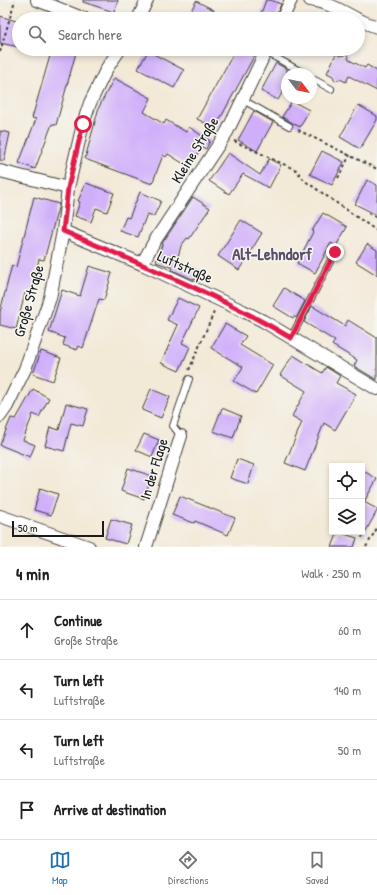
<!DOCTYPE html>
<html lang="en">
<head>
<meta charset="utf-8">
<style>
	body { margin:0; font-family:"Patrick Hand",sans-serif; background:#f2f2f2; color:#202124 }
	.controls { position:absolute; right:12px; bottom:12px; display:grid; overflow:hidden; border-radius:0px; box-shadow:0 2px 6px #0003 }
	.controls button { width:36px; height:36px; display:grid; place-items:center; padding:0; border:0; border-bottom:1px solid #e0e0e0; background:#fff; color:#202124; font:20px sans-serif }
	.compass { position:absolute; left:281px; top:68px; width:36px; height:36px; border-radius:50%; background:#fff; box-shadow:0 2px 6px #0003; rotate:122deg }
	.scale { position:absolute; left:12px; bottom:10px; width:92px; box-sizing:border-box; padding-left:4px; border:2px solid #1c1c1c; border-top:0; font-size:11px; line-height:14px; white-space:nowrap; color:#1c1c1c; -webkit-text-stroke:3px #f6f6f2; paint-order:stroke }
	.stop { position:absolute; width:12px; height:12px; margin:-9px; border:3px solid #e11d48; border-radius:50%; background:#fff }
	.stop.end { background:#e11d48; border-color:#fff; box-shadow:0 1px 4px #0008 }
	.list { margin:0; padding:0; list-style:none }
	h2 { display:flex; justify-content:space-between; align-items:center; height:52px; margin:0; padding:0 16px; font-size:17px }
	h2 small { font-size:13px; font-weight:400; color:#757577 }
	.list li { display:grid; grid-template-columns:26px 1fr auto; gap:12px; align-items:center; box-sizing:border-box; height:60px; padding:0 16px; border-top:1px solid #e0e0e0 }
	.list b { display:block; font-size:15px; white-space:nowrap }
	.list p { margin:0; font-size:13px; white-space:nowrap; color:#757577 }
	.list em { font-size:13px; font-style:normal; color:#757577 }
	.icon { flex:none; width:22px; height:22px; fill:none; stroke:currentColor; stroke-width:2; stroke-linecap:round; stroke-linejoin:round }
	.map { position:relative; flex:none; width:377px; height:547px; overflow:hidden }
	.search { position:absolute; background:#fff; box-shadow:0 2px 6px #0003; left:12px; right:12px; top:12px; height:44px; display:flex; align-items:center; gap:10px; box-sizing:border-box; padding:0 14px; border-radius:22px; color:#757577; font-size:15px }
	.sheet { height:292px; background:#fff }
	nav { display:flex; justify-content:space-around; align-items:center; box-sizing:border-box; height:56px; border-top:1px solid #e0e0e0; background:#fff; font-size:11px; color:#757577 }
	nav a { display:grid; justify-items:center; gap:2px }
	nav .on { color:#1f6fb2 }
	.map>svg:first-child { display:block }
</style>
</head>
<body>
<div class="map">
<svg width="377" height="547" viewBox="0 0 377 547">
	<rect width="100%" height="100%" fill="#f6f6f2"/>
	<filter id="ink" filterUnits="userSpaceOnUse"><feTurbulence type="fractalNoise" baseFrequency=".025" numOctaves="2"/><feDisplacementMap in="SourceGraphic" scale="8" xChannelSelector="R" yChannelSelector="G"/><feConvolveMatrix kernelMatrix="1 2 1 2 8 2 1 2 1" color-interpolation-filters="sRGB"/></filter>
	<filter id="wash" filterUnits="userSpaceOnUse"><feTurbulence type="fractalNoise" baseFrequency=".012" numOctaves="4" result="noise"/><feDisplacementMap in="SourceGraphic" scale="16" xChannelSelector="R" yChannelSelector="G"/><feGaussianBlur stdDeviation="0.9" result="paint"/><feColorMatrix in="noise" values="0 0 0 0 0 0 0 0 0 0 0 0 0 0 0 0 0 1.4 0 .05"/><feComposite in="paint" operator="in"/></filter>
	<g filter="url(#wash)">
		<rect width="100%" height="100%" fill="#f3e9d7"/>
		<g id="blocks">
			<g fill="#d0affa">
				<path d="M83,0H118L114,12L83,2Z"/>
				<path d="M266,0H270L281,4L275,19H259Z"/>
				<path d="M196,1L214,10L209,19H187Z"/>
				<path d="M0,16L19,22V47L0,43Z"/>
				<path d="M52,49H77L56,125L52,124L35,169L19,163L36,119L32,118Z"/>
				<path d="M236,49H258L215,128L197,119Z"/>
				<path d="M148,51L184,70L174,88L138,69Z"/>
				<path d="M336,54L341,56L347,54L349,60L365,68L367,65L377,71V91L349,76L346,82L340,79L335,81L333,76L327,73Z"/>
				<path d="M276,63L287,69V84L278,100L261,91Z"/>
				<path d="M114,78L151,98L144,112L164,124L166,120L186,132L189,127L210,141L206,149L202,147L189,167L168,154L166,157L163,155L152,184L85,159L99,107Z"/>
				<path d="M292,101L309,110L300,127L282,117Z"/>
				<path d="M358,105L377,116V120L360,149L340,137Z"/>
				<path d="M254,111L273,122L257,151L238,140Z"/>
				<path d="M0,131L10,133L4,161L0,160Z"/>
				<path d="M322,151L344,162L332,185L310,174Z"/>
				<path d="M228,153L260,175L269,159L281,165L269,188L243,174L229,194L209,181Z"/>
				<path d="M367,180L377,185V215L355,204Z"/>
				<path d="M86,183L114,193L107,212L96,208L91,222L75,216L80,202L78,201Z"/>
				<path d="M140,192L161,201L154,216L147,214L138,237L120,231L126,217L129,218Z"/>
				<path d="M34,197L59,204L58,208L44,260L39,259L30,294L25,293L16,329L0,325V312L12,265L16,267Z"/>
				<path d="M193,197L210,208L189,239L187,238L181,246L177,260L199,271L195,280L172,270L173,268L156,262L163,242Z"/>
				<path d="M323,213L347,227L336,246L331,243L315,273L297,263L313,232L312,231Z"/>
				<path d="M241,220L262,233L239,270L218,256Z"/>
				<path d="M367,244L377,250V275L356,262Z"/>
				<path d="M89,266L112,273L104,300L99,299L83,348L79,346L77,350L63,345L65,338L49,332L62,290L80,296Z"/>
				<path d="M284,288L305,301L296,318L294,316L293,318L273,306Z"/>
				<path d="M178,298L199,308L182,343L190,347L179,371L161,363L178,325L167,320Z"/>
				<path d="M312,306L345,326L348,320L377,338V380L354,366L357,360L332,345L335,341L304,322Z"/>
				<path d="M225,324L246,336L240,345L273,365L256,394L234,381L243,367L211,348Z"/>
				<path d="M41,351L61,358L53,381L33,374Z"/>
				<path d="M293,355L322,373L326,367L337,374L340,376L336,383L356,394L335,430L324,423L305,471L285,463L302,422L292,416L306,391L280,375Z"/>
				<path d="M33,389L49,398L39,417L33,414L23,440L35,445L30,457L0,445L11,418L16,419Z"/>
				<path d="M151,389L170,397L161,418L142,410Z"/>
				<path d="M66,403L88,409L83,426L71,423L64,451L45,446L50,427L59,430Z"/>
				<path d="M222,408L241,416L233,438L213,431Z"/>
				<path d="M144,434L159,440L152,457L136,450Z"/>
				<path d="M237,459L254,465L248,484L230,478Z"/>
				<path d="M128,468L152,476L144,499L121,491Z"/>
				<path d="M362,470L377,479L364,502L377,509V511L362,538Z"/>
				<path d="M40,488L58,494L51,515L34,510Z"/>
				<path d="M180,496L235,518L228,535L195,521L194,523L172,515Z"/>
				<path d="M111,519L132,525L126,544L105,538Z"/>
				<path d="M338,532L357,538L354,547H332Z"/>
			</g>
		</g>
	</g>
	<g filter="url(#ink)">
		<use href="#blocks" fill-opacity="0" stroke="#3c3b38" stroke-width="1"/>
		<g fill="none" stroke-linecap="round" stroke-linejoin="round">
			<g stroke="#3c3b38" stroke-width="8">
				<g id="service">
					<path d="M266,52L305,74"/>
					<path d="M311,78L331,89"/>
					<path d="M243,100L289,126"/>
					<path d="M291,338L335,252"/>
					<path d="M181,436L173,426L189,379"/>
				</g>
			</g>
			<g stroke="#3c3b38" stroke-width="14">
				<g id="minor">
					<path d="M37,0L85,19"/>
					<path d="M310,0C327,2 342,11 357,19"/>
					<path d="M138,19L147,0"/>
					<path d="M282,19L291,0"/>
					<path d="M358,20L377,27"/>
					<path d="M0,171L68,188"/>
					<path d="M63,231L142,264L243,311L263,321L377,389"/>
					<path d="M142,264L154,242L227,132L267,49"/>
					<path d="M0,416L7,406L25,369L50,298L63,231L68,188L83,124L90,103L107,68L120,49"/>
					<path d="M0,516L89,547"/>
					<path d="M146,547L181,436"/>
				</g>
			</g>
			<g stroke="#3c3b38" stroke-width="2" stroke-dasharray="3 3" stroke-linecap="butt">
				<path d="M0,52L15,0"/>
				<path d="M298,130L377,169"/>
				<path d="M234,141L296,170L305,181L377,231"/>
				<path d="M338,178L350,155"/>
				<path d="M368,213L377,218"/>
				<path d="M189,370L215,310"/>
				<path d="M366,547L377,528"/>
			</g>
			<use href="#service" stroke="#fff" stroke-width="6"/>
			<use href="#minor" stroke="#fff" stroke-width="12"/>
		</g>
	</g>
	<g fill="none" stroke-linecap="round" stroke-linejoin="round" filter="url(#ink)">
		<path stroke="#e11d48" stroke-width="5" d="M83,124L68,188L63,231C140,264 219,295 291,338L335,252"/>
	</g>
	<g text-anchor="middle" stroke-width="3" stroke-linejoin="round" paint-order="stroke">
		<g font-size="15" fill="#1c1c1c" stroke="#f6f6f2">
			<text transform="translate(195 150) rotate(-58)" y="5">Kleine Straße</text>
			<text transform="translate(185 267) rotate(24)" y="5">Luftstraße</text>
			<text transform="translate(29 301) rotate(-74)" y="5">Große Straße</text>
			<text transform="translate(154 469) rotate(-73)" y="5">In der Flage</text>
		</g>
		<g font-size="17" font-weight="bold" fill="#5b4f6a" stroke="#f6f6f2">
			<text x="272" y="260">Alt-Lehndorf</text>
		</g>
	</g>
</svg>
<div class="controls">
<button><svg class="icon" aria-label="locate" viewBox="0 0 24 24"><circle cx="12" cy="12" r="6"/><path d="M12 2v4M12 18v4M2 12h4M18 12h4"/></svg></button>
<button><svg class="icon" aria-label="layers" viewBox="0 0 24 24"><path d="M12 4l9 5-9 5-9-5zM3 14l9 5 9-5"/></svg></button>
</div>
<svg class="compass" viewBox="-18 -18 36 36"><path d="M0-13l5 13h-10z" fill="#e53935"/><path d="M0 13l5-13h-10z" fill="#757577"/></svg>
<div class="scale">50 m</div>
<div class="stop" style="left:83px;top:124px"></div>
<div class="stop end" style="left:335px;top:252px"></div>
<div class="search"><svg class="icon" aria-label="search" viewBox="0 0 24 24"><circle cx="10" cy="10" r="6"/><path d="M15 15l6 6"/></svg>Search here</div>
</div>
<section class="sheet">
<h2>4 min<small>Walk · 250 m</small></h2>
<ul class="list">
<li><svg class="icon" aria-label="ahead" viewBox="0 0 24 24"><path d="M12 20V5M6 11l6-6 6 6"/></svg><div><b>Continue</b><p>Große Straße</p></div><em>60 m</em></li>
<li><svg class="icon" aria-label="left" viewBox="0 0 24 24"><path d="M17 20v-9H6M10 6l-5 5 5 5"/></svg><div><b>Turn left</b><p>Luftstraße</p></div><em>140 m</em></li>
<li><svg class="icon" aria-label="left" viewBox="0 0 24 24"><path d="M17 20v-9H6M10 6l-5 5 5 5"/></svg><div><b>Turn left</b><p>Luftstraße</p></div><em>50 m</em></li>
<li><svg class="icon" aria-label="arrive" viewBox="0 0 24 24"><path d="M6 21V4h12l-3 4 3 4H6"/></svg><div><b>Arrive at destination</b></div></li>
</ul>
</section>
<nav>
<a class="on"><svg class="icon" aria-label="map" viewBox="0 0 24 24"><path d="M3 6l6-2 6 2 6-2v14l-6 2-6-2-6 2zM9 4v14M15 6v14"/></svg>Map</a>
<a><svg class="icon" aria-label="directions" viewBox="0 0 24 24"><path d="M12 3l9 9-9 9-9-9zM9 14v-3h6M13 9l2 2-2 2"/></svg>Directions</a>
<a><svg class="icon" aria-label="saved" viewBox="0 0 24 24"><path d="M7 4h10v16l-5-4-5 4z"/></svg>Saved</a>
</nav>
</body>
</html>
